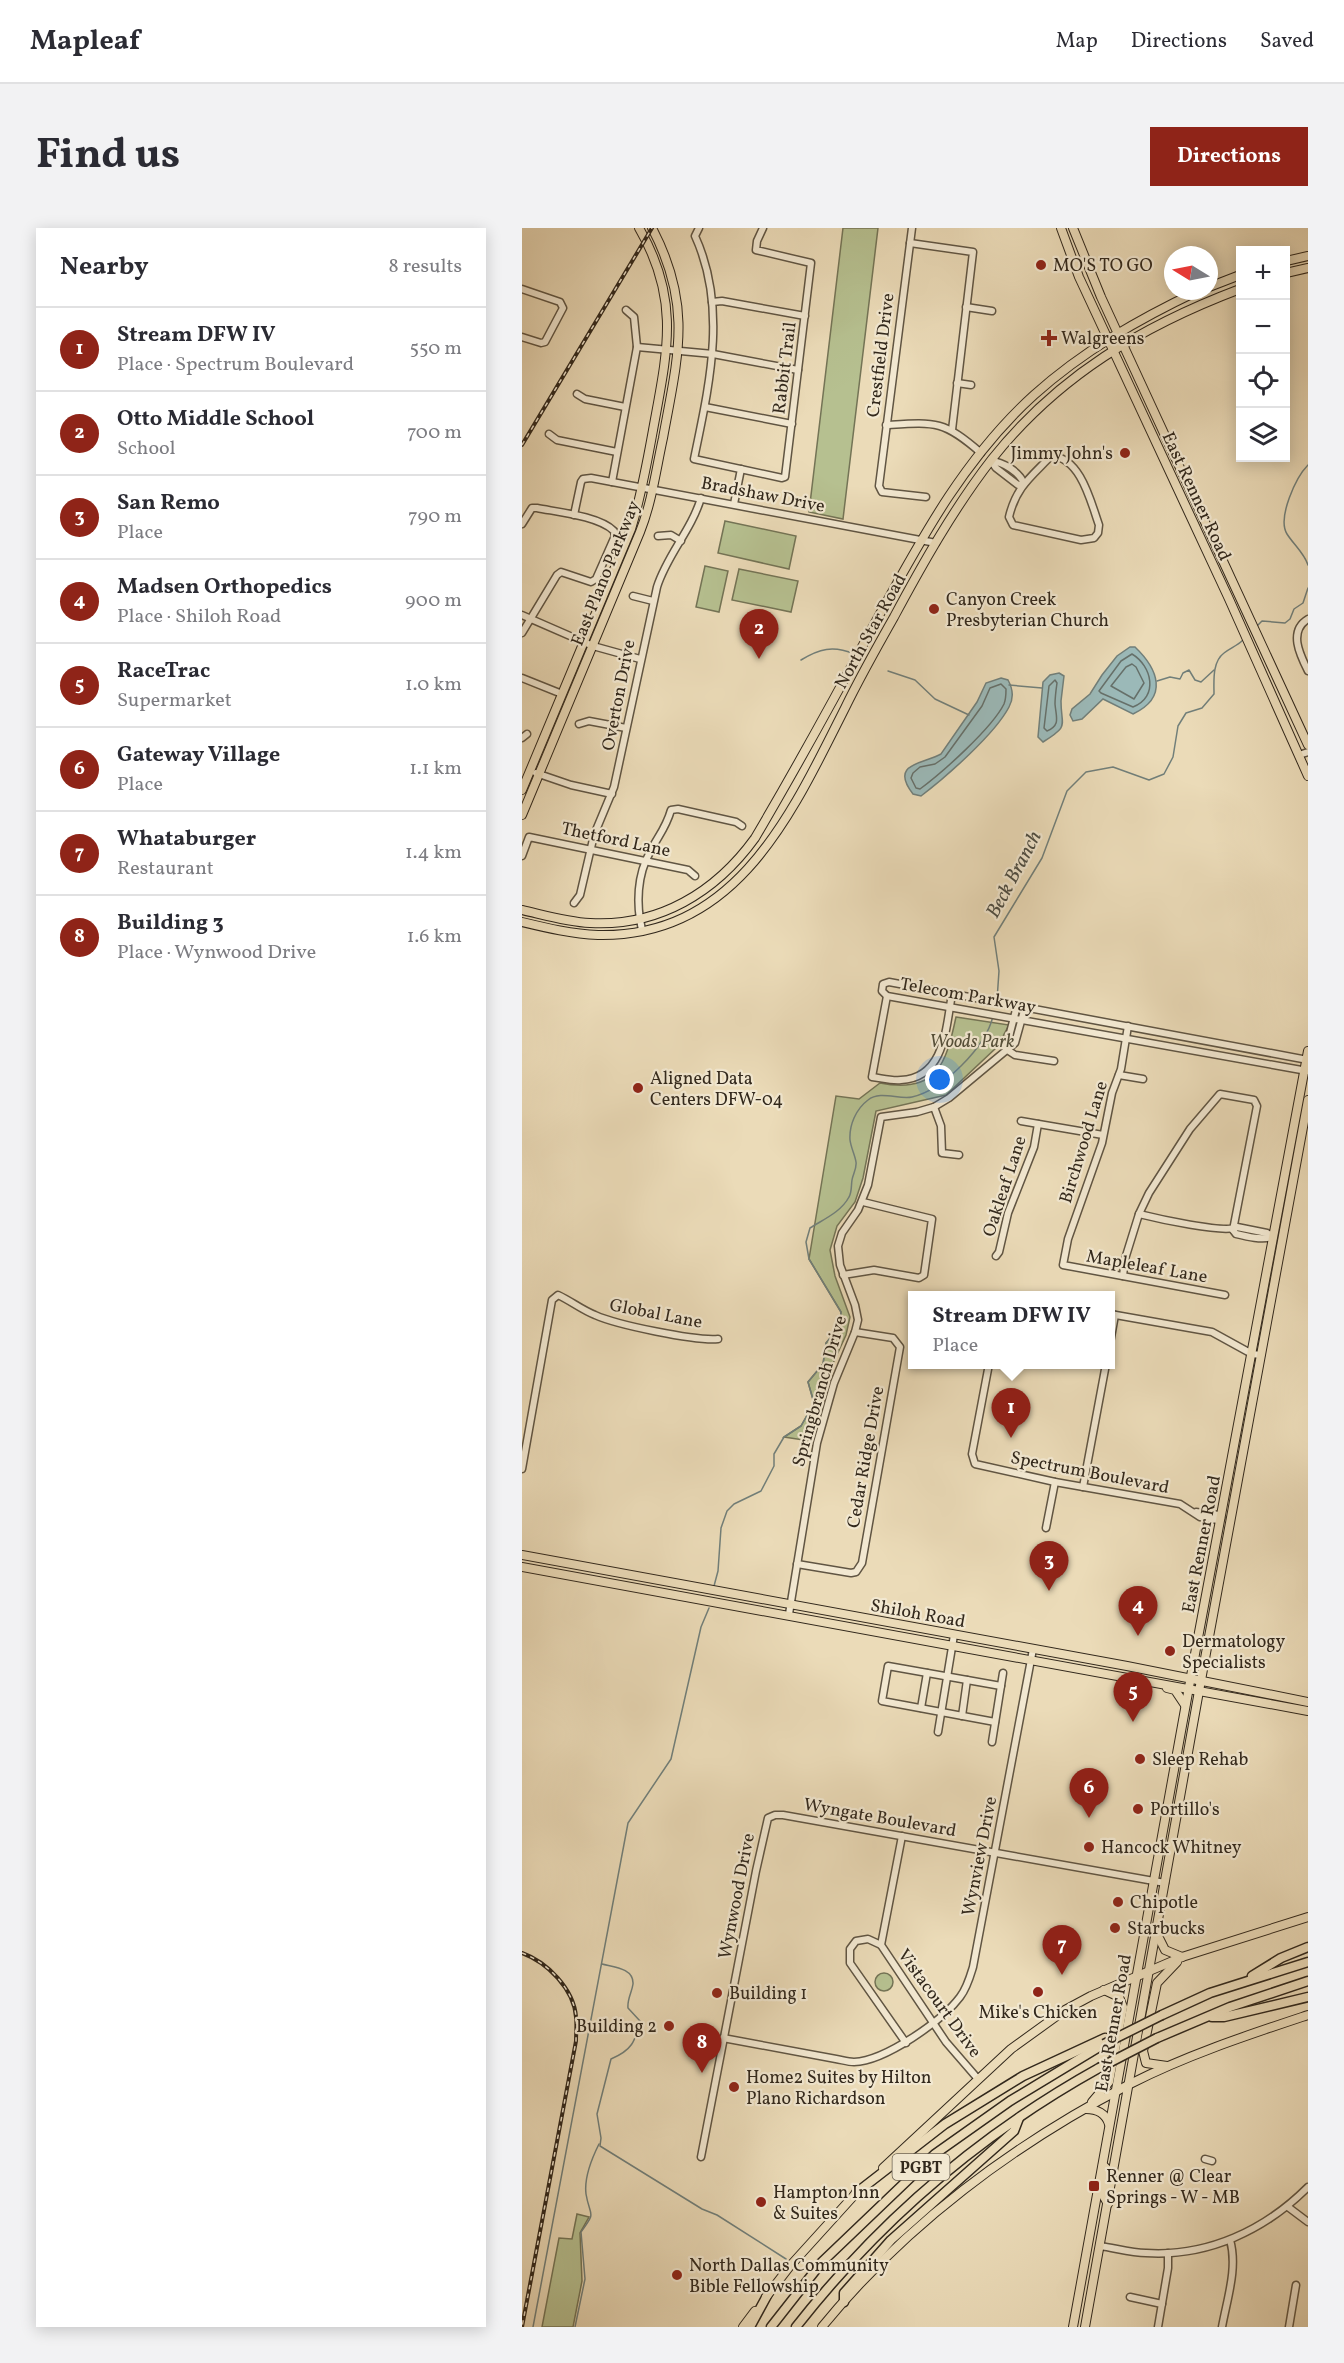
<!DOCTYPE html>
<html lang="en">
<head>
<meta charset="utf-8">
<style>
	body { margin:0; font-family:Vollkorn,serif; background:#f2f2f3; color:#2b2b33 }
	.controls { position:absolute; right:18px; top:18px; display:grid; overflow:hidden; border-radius:0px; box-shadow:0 3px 15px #0003 }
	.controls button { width:54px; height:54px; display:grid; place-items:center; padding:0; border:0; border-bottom:2px solid #e1e1e2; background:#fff; color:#2b2b33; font:30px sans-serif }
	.compass { position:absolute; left:642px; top:18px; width:54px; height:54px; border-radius:50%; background:#fff; box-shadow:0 3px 15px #0003; rotate:280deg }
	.you { position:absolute; left:418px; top:852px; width:21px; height:21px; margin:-15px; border:4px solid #fff; border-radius:50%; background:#1a73e8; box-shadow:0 0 0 9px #1a73e833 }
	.badge { display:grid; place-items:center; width:39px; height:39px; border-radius:50%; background:#8f2418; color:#fff; font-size:20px; font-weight:700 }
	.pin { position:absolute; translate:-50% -50px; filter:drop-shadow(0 2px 3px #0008) }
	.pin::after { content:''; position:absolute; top:32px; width:21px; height:18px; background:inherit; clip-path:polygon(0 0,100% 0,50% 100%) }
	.popup { position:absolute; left:386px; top:1063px; width:207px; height:78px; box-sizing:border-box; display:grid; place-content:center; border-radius:0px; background:#fff; filter:drop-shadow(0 2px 4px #0005); font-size:20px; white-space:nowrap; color:#7c7c81 }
	.popup b { font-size:22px; color:#2b2b33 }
	.popup::after { content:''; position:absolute; left:50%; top:100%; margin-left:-12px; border:12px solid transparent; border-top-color:#fff }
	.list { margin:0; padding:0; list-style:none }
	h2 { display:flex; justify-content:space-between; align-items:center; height:78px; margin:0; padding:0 24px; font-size:26px }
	h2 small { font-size:20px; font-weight:400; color:#7c7c81 }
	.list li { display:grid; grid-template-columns:39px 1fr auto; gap:18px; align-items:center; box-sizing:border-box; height:84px; padding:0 24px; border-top:2px solid #e1e1e2 }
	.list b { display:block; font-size:22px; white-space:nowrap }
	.list p { margin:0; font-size:20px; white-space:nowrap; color:#7c7c81 }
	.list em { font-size:20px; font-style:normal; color:#7c7c81 }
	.icon { flex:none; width:33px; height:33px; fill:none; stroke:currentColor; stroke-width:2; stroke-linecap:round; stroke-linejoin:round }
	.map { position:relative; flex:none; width:786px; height:2099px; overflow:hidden; border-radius:0px }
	header { display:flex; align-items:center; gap:36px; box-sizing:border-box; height:84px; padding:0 30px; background:#fff; border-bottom:2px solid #e1e1e2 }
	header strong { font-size:28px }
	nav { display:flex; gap:33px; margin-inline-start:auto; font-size:21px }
	.intro { display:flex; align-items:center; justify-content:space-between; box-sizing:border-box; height:144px; padding:0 36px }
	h1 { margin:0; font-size:42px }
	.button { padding:15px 27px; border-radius:0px; background:#8f2418; color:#fff; font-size:21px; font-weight:700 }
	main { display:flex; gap:36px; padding:0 36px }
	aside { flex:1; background:#fff; border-radius:0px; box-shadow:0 3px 15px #0003 }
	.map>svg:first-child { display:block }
</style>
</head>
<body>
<header>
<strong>Mapleaf</strong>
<nav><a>Map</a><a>Directions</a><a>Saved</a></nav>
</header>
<div class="intro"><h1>Find us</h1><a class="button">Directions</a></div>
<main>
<aside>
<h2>Nearby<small>8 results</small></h2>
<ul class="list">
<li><span class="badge">1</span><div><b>Stream DFW IV</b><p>Place · Spectrum Boulevard</p></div><em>550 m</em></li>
<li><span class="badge">2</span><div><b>Otto Middle School</b><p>School</p></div><em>700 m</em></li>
<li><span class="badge">3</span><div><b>San Remo</b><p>Place</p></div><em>790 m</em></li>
<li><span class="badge">4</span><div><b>Madsen Orthopedics</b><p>Place · Shiloh Road</p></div><em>900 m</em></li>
<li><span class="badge">5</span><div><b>RaceTrac</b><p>Supermarket</p></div><em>1.0 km</em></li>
<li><span class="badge">6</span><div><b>Gateway Village</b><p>Place</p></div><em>1.1 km</em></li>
<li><span class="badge">7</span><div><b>Whataburger</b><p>Restaurant</p></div><em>1.4 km</em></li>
<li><span class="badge">8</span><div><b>Building 3</b><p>Place · Wynwood Drive</p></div><em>1.6 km</em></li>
</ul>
</aside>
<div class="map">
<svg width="786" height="2099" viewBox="0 0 786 2099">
	<rect width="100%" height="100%" fill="#ebdbb8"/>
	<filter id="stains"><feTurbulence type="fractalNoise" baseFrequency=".00333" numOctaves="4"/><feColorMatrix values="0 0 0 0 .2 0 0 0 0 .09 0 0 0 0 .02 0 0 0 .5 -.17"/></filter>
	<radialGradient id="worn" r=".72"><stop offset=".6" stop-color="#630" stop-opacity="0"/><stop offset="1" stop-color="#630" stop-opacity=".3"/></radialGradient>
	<g fill="#b6c090" stroke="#747456" stroke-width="1.5">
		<path d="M321,0H356L321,291L287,284Z"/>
		<path d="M203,293L274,308L267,341L196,325Z"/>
		<path d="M183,338L206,343L197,384L174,379Z"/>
		<path d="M217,341L276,353L269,384L210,372Z"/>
		<path d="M434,789L487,797L475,819L424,867L354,883L341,950L333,974L315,998L308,1022L313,1048L328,1089L324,1107L307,1144L288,1213L262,1209L279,1198L292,1175L286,1154L301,1136L304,1115L318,1098L319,1084L287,1031L314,868L337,871L358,855C415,866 424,836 434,789Z"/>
		<circle cx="362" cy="1754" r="9"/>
		<path d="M55,1986L67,1989L58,2005L60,2053L51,2099H20L37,2010L50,2011Z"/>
	</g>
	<g fill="#9bb9b8" stroke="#717f7a" stroke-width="1.5">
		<path d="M608,419H613C636,441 647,469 611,486L581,471L560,491L551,493L548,487L550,481L568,466L580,447L595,428Z"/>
		<path d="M537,445L542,448C541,456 540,465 539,473C539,499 548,497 521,514L516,509L521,454L528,447Z"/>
		<path d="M479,450L486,452C491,461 492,470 487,479C473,506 424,549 399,568L391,566C367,535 401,536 419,526L455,474L464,455Z"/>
	</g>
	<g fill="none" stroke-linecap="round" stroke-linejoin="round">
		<g stroke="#66706a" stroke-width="1.5">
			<path d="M610,426C630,438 637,469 611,479L579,465L577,463L599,433Z"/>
			<path d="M610,436L614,439L622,455L612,471L589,458L604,439Z"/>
			<path d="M533,452L535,455C534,462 533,469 533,476C534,489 539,497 525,503L522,500L527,458Z"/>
			<path d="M479,456L484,461C484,466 484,471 482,476C470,500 421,544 398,561L394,560L389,550L391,545L398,539L413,536L423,529L460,478L468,460Z"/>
		</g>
		<g stroke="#717f7a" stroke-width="1.5">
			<path d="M786,237C774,249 755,290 765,306C772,317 782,325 786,337"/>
			<path d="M735,398L740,393L763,395L768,391L772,381L781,375L786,360"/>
			<path d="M279,432C297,421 311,417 332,426"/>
			<path d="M366,443L393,452L413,471L447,487"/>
			<path d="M635,453L648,449L658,451L661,445L667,442L673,452L679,454L692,442"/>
			<path d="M487,457L520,460"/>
			<path d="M475,772L477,743L472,709L520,630L545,563L564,544L591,539L627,552L642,546L651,529L656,498L664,485L680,480L692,466C692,453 690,434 702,425C708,420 715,418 721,412"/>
			<path d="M192,1358L196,1343L199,1300L205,1283L212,1276L239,1263L252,1238V1226L262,1209L279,1198L292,1175L286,1154L301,1136L304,1115L318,1098L319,1084L287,1031L284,1014L288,1000C302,991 319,984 327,969C330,964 329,958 330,952C331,946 335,940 334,934C333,927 329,920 328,912C327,897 334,881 346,872C358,862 377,872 390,869C421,862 464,819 471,788"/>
			<path d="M80,1736C91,1739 112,1740 111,1756C110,1764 105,1771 106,1780L118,1793C113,1814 110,1822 89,1831L75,1886L79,1910L78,1918L180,1981L195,1987L264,2031"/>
			<path d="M11,2099L106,1595L149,1531L179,1399L187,1380"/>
			<path d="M53,2099L63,2051L59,2004C75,1982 68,1990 64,1966C62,1950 70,1930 77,1916"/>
		</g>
		<g stroke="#605543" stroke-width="9">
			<g id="minor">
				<path d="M177,0L173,8C206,80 187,158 172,231L260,250L263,249L289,35L234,22L235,13L241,0"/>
				<path d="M390,0L357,258L360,264L404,269"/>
				<path d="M388,15L451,24L430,202"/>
				<path d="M0,61L38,74L41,80L23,114L19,115L0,109"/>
				<path d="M190,74L200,73L283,88"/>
				<path d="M444,79L470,83"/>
				<path d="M115,119L191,126L276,142"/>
				<path d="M435,155L449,157"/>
				<path d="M55,166L63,171L103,179"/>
				<path d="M183,179L270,196"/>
				<path d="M364,197C413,194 421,192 459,225"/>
				<path d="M27,206L35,212L95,224"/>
				<path d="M529,228C559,229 569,275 577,297L576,305L572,310L559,312L491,297L487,289C494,259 509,249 529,228Z"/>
				<path d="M469,233L474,240L496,257L502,256"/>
				<path d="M469,233C481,234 498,244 502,256"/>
				<path d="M90,254L115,119L112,89L104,82"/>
				<path d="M212,276L219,241"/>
				<path d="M52,287L59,254L61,251L69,250L414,315"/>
				<path d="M0,296L10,280H15C35,284 77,288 92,303L93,308L74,351L69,354L39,344L35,347L0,405"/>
				<path d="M136,308L149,307L159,313"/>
				<path d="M111,368L131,373"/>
				<path d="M0,387L71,418L118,431"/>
				<path d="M786,391C766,403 778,427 786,443"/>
				<path d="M0,450L40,466"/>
				<path d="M57,496L67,493L104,500"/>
				<path d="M0,510L5,506"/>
				<path d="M777,527L786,524"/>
				<path d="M14,545L49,557L90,566"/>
				<path d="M0,628L7,609L166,642L173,648"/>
				<path d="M52,675L58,667L72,607L92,559L135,359C145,327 169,303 179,270"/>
				<path d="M120,702C114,676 115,647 128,624C136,608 144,600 149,582L156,581L214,594L220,598"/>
				<path d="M365,768L350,849C359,850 369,853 379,852C423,850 424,799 430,766"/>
				<path d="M606,798L599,841L590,865L580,915L546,1011L541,1037L703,1067"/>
				<path d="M484,820L495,778"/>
				<path d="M484,821L493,827L532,833"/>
				<path d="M785,843L365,768L360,763L361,756L367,754L786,832"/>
				<path d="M597,847L621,851"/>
				<path d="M412,879L419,898L420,925L437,927"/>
				<path d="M499,893L581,907"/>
				<path d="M617,986C633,990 704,1006 715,999L745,1005L751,1009"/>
				<path d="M711,1002L714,1006C726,1009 739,1012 751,1009"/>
				<path d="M474,1028L477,1024L486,985L512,919L516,896"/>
				<path d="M321,1047L352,1042L397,1050L402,1047L410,991L341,974"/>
				<path d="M601,1048L603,1031L617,986L627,965L668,901L698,866L732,872L735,878L711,1002"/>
				<path d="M588,1086L690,1104L730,1126L739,1127"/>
				<path d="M588,1115L593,1087"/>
				<path d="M467,1136L450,1226L453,1236L533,1254L658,1276L678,1289L696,1292L699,1290"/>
				<path d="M0,1241L30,1072L36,1067C49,1073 60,1082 73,1087C95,1097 173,1113 196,1111"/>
				<path d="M561,1259L584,1136"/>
				<path d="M674,1284L697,1287L699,1290"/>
				<path d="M524,1300L533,1254"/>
				<path d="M275,1336L329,1345L334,1344L340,1335L378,1119L371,1110L333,1104"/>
				<path d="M267,1386L295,1215L312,1155L333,1104L336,1092L333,1077L318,1037L316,1018L320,1005L336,982L346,957L359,889L395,884L412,879L427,870L493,815L503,779"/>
				<path d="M399,1480L405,1445"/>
				<path d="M440,1488L445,1452"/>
				<path d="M473,1494L360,1473L366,1438L479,1458"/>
				<path d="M416,1504L432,1407"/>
				<path d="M470,1514L481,1445"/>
				<path d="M380,1608L359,1717L424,1814L456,1851"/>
				<path d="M359,1717L346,1711L334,1713L328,1721V1735L384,1815"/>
				<path d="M201,1810L314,1831C320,1832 326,1834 332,1834C363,1833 420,1793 438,1769C445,1760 448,1749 451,1739L511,1421"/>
				<path d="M179,1929L234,1643L246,1590L253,1587H261L643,1655"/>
				<path d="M683,1931L690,1933"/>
				<path d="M766,1979L786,1994"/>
				<path d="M578,2018C593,2020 609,2025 624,2025C686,2029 743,2002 786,1959"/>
				<path d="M608,2069L640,2076"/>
				<path d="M636,2099L646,2040V2025"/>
				<path d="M700,2099C705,2071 716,2040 708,2012"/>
				<path d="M767,2099L774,2057"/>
			</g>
		</g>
		<g stroke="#32281c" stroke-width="10">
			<g id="major">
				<path d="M539,0L557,49L707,371L786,548"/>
				<path d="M551,0L579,69L786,517"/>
				<path d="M764,33L786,28"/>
				<path d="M764,45L786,40"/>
				<path d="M687,59L718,47"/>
				<path d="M0,562L109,301C119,269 125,235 131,202C145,125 159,72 117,0"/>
				<path d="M0,587L118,304C130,274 134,242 141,210C156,128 171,78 130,0"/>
				<path d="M0,682C22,687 45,694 68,695C137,699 194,664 233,610C273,542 311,473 348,404C395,319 439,233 512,167C561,123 617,91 676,63"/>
				<path d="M0,694C25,700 50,706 76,707C215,710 270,585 323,480C338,449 355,419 372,389C401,335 432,280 470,231C536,148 620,98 718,61"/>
				<path d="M0,1327L605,1438L786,1474"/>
				<path d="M0,1339L786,1483"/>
				<path d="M645,1460L653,1462L663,1477"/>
				<path d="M636,1708L643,1722L660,1729"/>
				<path d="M645,1838L624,1835L621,1823L635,1755L655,1734"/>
				<path d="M570,1874L587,1854L601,1779L597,1769L582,1762"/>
				<path d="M564,1881C575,1881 584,1886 587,1896"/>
				<path d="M581,1937L585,1941L581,1967L586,1976"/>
				<path d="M361,1940L489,1821L543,1782L569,1768L660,1729L786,1689"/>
				<path d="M244,2069L268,2038L336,1963"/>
				<path d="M221,2099L233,2083"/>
				<path d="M300,2099C383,1997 492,1916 608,1856C665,1827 726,1807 786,1787"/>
				<path d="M551,2099L675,1415L786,823"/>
				<path d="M563,2099L677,1463L786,872"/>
			</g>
		</g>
		<g stroke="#32281c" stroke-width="11">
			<g id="highway">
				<path d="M730,1748L759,1730L786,1719"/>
				<path d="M640,1787L688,1765L786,1734"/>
				<path d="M690,1789H702L786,1769"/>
				<path d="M635,1810L708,1779L786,1753"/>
				<path d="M334,1965L423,1896L501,1848L583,1810"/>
				<path d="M322,2074V2065L369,2012L492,1903L497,1890"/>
				<path d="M228,2099L247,2064"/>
				<path d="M249,2099L300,2034L413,1926L488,1873L582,1816"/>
				<path d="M274,2099C357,1993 460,1905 577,1840"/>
			</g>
		</g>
		<use href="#minor" stroke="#f2e8d1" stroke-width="6"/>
		<use href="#major" stroke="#ebdbb8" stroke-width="8"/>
		<use href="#highway" stroke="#ebdbb8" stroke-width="8"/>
		<g stroke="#32281c" stroke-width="4">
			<g id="rail">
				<path d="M0,217L130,0"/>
				<path d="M0,1725C25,1734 52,1761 54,1789C55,1797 54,1805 54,1813L0,2099"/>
			</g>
		</g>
		<use href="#rail" stroke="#f2e8d1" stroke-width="1.5" stroke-dasharray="4.5" stroke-linecap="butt"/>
		<g stroke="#32281c" stroke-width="11" stroke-linecap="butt">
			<g id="highway-bridge">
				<path d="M582,1816L640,1787"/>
				<path d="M577,1840L635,1810"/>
			</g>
		</g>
		<use href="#highway-bridge" stroke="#ebdbb8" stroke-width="8"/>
	</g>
	<g fill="#8f2418" stroke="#f2e8d1" stroke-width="2">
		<circle cx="519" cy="37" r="6"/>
		<path d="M524 101h6v6h6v6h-6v6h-6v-6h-6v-6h6z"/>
		<circle cx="603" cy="225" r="6"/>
		<circle cx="412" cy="381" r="6"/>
		<circle cx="116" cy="860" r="6"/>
		<circle cx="648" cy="1423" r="6"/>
		<circle cx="618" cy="1531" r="6"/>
		<circle cx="616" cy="1581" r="6"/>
		<circle cx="567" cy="1619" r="6"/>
		<circle cx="596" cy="1674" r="6"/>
		<circle cx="593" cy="1700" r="6"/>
		<circle cx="516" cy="1764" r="6"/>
		<circle cx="195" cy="1765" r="6"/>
		<circle cx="147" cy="1798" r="6"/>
		<circle cx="212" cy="1859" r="6"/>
		<rect x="566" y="1952" width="12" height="12" rx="3"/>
		<circle cx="239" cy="1974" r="6"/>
		<circle cx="155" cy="2047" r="6"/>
	</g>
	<g text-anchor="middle" stroke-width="4.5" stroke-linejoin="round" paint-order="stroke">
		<rect fill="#f2e8d1" stroke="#6c6252" stroke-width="1.5" x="370.5" y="1926" width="57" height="26" rx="4.5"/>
		<g font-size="16" font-weight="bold" fill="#32281c">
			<text x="399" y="1945">PGBT</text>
		</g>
		<g font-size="18" fill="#32281c" stroke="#f2e8d1" text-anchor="start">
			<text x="531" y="43">MO'S TO GO</text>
			<text x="539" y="116">Walgreens</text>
			<text x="591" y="231" text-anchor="end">Jimmy John's</text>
			<text x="424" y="377">Canyon Creek<tspan x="424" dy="21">Presbyterian Church</tspan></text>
			<text x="128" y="856">Aligned Data<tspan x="128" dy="21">Centers DFW-04</tspan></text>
			<text x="660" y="1419">Dermatology<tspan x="660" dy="21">Specialists</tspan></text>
			<text x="630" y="1537">Sleep Rehab</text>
			<text x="628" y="1587">Portillo's</text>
			<text x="579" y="1625">Hancock Whitney</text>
			<text x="608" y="1680">Chipotle</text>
			<text x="605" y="1706">Starbucks</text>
			<text x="207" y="1771">Building 1</text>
			<text x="516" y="1790" text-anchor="middle">Mike's Chicken</text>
			<text x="135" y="1804" text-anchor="end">Building 2</text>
			<text x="224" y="1855">Home2 Suites by Hilton<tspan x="224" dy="21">Plano Richardson</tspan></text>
			<text x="584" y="1954">Renner @ Clear<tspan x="584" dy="21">Springs - W - MB</tspan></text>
			<text x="251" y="1970">Hampton Inn<tspan x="251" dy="21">&amp; Suites</tspan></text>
			<text x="167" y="2043">North Dallas Community<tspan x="167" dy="21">Bible Fellowship</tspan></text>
		</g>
		<g font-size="18" fill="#32281c" stroke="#f2e8d1">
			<text transform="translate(358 127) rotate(-83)" y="6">Crestfield Drive</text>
			<text transform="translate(262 140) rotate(-83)" y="6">Rabbit Trail</text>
			<text transform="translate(241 266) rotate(11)" y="6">Bradshaw Drive</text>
			<text transform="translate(675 268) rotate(65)" y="6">East Renner Road</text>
			<text transform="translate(83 345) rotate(-68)" y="6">East Plano Parkway</text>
			<text transform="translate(348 403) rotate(-61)" y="6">North Star Road</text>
			<text transform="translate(96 467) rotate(-79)" y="6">Overton Drive</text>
			<text transform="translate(94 611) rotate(12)" y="6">Thetford Lane</text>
			<text transform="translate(446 767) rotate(10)" y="6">Telecom Parkway</text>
			<text transform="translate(561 914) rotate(-73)" y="6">Birchwood Lane</text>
			<text transform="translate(482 958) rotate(-72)" y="6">Oakleaf Lane</text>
			<text transform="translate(625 1038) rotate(10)" y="6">Mapleleaf Lane</text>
			<text transform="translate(134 1085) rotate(11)" y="6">Global Lane</text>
			<text transform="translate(297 1163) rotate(-74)" y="6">Springbranch Drive</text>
			<text transform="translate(343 1229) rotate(-80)" y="6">Cedar Ridge Drive</text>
			<text transform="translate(568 1244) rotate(11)" y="6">Spectrum Boulevard</text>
			<text transform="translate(679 1316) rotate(-79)" y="6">East Renner Road</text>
			<text transform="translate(396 1385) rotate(10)" y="6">Shiloh Road</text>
			<text transform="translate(358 1589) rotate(10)" y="6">Wyngate Boulevard</text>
			<text transform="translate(457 1628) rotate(-79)" y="6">Wynview Drive</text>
			<text transform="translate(214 1668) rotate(-79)" y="6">Wynwood Drive</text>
			<text transform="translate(418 1775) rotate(54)" y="6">Vistacourt Drive</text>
			<text transform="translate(591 1795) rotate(-80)" y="6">East Renner Road</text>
		</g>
		<g font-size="18" font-style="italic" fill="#534e39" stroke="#f2e8d1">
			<text x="450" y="819">Woods Park</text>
		</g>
		<g font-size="20" font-style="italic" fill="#4c4c43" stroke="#f2e8d1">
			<text transform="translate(491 646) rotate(-62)" y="7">Beck Branch</text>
		</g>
	</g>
	<rect width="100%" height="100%" filter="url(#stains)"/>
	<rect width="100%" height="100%" fill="url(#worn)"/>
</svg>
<div class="controls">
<button>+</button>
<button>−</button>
<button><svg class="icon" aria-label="locate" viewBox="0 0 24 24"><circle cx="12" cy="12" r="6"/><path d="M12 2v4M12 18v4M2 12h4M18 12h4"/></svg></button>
<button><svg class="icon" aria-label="layers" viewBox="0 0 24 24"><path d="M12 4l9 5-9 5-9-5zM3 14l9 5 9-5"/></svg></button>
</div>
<svg class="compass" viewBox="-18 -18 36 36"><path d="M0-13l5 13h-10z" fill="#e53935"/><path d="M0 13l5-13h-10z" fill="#7c7c81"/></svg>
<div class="you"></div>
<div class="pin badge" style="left:489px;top:1210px">1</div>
<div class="popup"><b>Stream DFW IV</b>Place</div>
<div class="pin badge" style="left:237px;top:431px">2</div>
<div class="pin badge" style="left:527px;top:1363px">3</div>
<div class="pin badge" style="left:616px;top:1408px">4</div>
<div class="pin badge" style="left:611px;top:1494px">5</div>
<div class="pin badge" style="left:567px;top:1590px">6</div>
<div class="pin badge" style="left:540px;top:1747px">7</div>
<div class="pin badge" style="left:180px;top:1845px">8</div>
</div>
</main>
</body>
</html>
